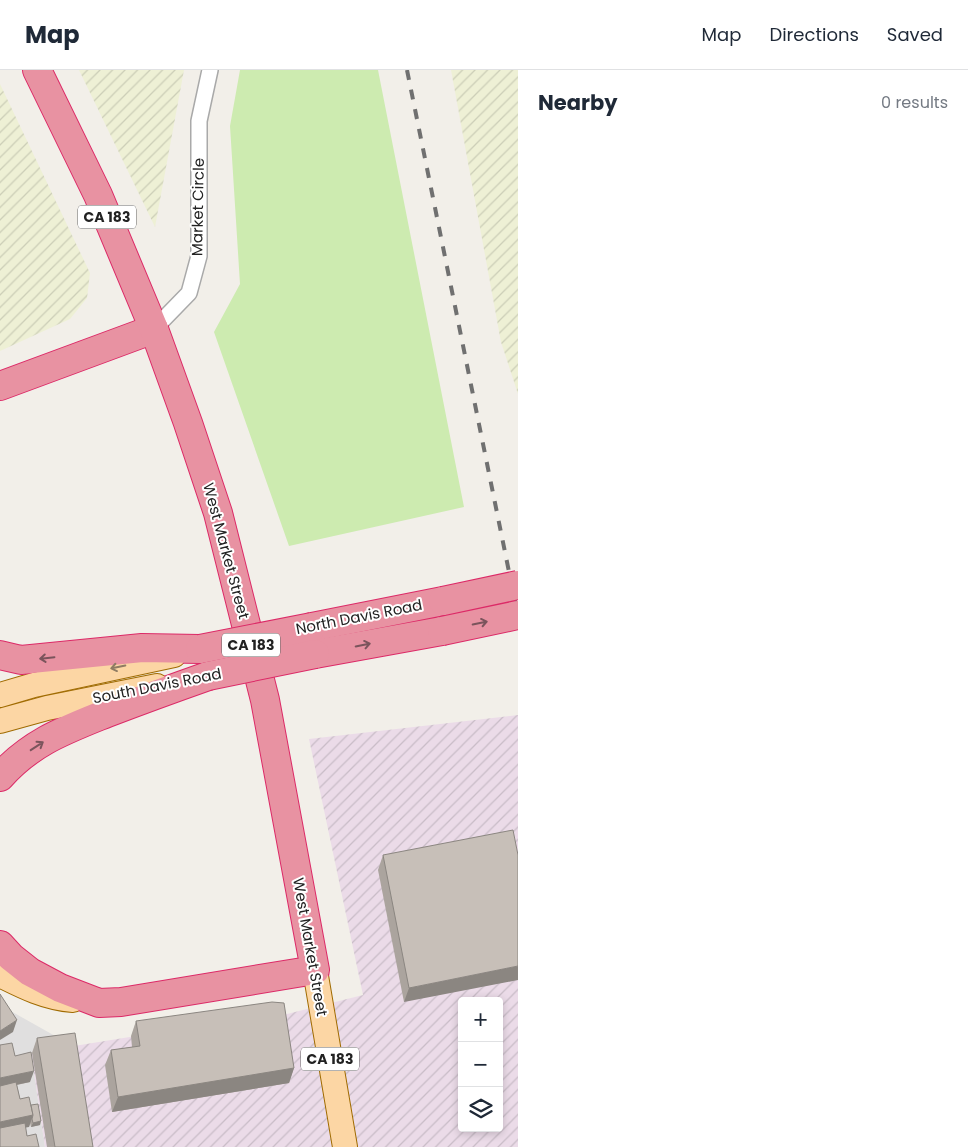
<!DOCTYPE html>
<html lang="en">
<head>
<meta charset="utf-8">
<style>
	body { margin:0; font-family:Poppins,sans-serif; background:#f6f6f7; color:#1f2937 }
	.controls { position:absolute; right:15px; bottom:15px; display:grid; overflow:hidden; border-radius:5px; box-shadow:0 2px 8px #0003 }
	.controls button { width:45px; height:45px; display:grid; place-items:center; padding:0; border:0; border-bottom:1px solid #e0e1e3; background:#fff; color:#1f2937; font:25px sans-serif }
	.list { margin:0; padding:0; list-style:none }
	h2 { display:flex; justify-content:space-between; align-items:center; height:65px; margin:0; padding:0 20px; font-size:21px }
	h2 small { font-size:16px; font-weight:400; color:#747a83 }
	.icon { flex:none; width:28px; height:28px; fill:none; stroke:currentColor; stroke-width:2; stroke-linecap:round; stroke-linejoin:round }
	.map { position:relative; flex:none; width:518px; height:1077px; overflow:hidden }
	header { display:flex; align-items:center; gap:30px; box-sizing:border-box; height:70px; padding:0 25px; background:#fff; border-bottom:1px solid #e0e1e3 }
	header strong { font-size:24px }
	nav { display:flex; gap:28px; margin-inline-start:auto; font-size:18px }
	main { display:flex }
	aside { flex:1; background:#fff }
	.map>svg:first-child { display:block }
</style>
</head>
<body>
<header>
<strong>Map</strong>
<nav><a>Map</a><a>Directions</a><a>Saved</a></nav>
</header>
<main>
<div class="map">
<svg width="518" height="1077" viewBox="0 0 518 1077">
	<defs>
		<pattern id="industrial-furrows" width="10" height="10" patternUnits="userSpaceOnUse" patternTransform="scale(1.25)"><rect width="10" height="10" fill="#ebdbe8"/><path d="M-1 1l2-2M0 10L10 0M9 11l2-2" fill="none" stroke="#c9bcc7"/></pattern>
		<pattern id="farmland-furrows" width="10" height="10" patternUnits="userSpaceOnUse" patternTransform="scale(1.25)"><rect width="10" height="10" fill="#eef0d5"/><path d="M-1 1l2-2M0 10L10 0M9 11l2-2" fill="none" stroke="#ccceb7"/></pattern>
	</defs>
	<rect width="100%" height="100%" fill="#f2efe9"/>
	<path fill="#e0dfdf" d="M0,935L73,976L31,983L45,1077H0Z"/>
	<path fill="url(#industrial-furrows)" fill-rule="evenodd" d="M518,645V1077H45L31,983L266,945L279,946L363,925L309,669ZM462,931H499V1058H462Z"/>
	<g fill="url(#farmland-furrows)">
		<path d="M79,0H184L155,157Z"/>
		<path d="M451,0H518V324L501,272Z"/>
		<path d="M0,14L90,203L87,228L70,249L0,281Z"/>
	</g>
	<path fill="#cdebb0" d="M240,0H378L464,437L289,476L214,262L240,214L230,56Z"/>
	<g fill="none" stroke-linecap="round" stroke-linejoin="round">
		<g stroke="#a9a9a9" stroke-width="18">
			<path id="street" d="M154,259L189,223L199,186V51L210,0"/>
		</g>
		<g stroke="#a06b00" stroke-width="26">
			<g id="primary">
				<path d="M0,625L34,615L174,585"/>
				<path d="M0,651L47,638L157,616"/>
				<path d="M315,900L345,1077"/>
				<path d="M0,905C24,917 46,928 73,930"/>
			</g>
		</g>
		<g stroke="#dc2a67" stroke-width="30">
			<g id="highway">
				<path d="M0,316L154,259"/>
				<path d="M312,557L443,531"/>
				<path d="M315,584L442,561"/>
				<path d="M0,585L21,590L142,578L200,579"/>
				<path d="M0,707C31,672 65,660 107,643C141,630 174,618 208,606"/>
				<path d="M0,875L11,887L30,902L60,918L99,933L121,932L315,900L265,630L218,443L188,353L154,259L98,125L37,0"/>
			</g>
		</g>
		<use href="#street" stroke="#fff" stroke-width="15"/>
		<use href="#primary" stroke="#fcd6a4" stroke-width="24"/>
		<use href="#highway" stroke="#e892a2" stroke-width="28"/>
		<path stroke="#707070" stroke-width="4" stroke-dasharray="10 10" stroke-linecap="butt" d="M407,0L518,546"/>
		<g stroke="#dc2a67" stroke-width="30" stroke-linecap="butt">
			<g id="highway-bridge">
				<path d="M443,531L518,515"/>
				<path d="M442,561L518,545"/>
				<path d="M200,579L312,557"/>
				<path d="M208,606L315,584"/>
			</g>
		</g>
		<use href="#highway-bridge" stroke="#e892a2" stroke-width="28"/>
	</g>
	<g fill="#aba49e">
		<path d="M383,785H518L404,932L378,800Z"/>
		<path d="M136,951L294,998L289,1013L112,1042L105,995L111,980L132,977L131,966Z"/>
		<path d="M37,968L93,1077H47L32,983Z"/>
		<path d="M15,986L30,1012L17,1015L20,1029L31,1035L40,1055L31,1057L30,1053L29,1057H25L27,1066L0,1077Z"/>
	</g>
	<g fill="#8b8681">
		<path d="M518,896V910L404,932L409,918Z"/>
		<path d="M17,950L13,962L0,970V961Z"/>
		<path d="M294,998L289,1013L112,1042L118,1027Z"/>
		<path d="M34,1001L30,1012L0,1018V1008Z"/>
		<path d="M33,1045L29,1057L0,1062V1052Z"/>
		<path d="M41,1051L40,1055L31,1057L33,1053Z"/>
	</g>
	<g fill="#c7bfb8" stroke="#8b8681">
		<path d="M513,760L518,785V896L409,918L383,785Z"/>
		<path d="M0,924L17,950L0,961Z"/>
		<path d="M272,932L284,933L294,998L118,1027L111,980L140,976L136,951Z"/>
		<path d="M75,963L93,1077H55L37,968Z"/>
		<path d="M12,973L15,986L31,982L34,1001L0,1008V975Z"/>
		<path d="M16,1012L20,1029L29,1027L33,1045L0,1052V1016Z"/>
		<path d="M38,1034L41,1051L33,1053L32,1049L33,1045L31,1035Z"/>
		<path d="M25,1053L27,1066L36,1064L39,1077H0V1058Z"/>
	</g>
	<defs><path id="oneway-shaft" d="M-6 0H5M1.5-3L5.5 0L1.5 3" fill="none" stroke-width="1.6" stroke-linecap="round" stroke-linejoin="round" transform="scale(1.25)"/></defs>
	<g stroke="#7b545c">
		<use href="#oneway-shaft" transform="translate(480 553) rotate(-12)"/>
		<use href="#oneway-shaft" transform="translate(363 575) rotate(-11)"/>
		<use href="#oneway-shaft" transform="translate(47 588) rotate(174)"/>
		<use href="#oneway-shaft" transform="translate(37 676) rotate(-33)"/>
	</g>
	<use stroke="#8f7c63" href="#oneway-shaft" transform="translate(118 597) rotate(168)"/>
	<g text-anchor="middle" stroke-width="4" stroke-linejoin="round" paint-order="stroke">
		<g fill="#fff" stroke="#646464" stroke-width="1">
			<rect x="78" y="135.5" width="58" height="23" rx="4"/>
			<rect x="222" y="563.5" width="58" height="23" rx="4"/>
			<rect x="301" y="977.5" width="58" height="23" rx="4"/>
		</g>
		<g font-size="14" font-weight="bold" fill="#222">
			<text x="107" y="152">CA 183</text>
			<text x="251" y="580">CA 183</text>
			<text x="330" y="994">CA 183</text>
		</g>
		<g font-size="15" fill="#222" stroke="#fff">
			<text transform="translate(198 137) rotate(-89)" y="5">Market Circle</text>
			<text transform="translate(226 481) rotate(75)" y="5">West Market Street</text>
			<text transform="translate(359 547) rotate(-11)" y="5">North Davis Road</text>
			<text transform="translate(157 616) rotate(-11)" y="5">South Davis Road</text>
			<text transform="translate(310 877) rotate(80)" y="5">West Market Street</text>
		</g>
	</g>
</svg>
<div class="controls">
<button>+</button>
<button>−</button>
<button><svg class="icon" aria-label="layers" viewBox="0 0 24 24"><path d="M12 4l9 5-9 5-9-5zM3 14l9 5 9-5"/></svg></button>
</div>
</div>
<aside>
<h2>Nearby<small>0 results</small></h2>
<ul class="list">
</ul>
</aside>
</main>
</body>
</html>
